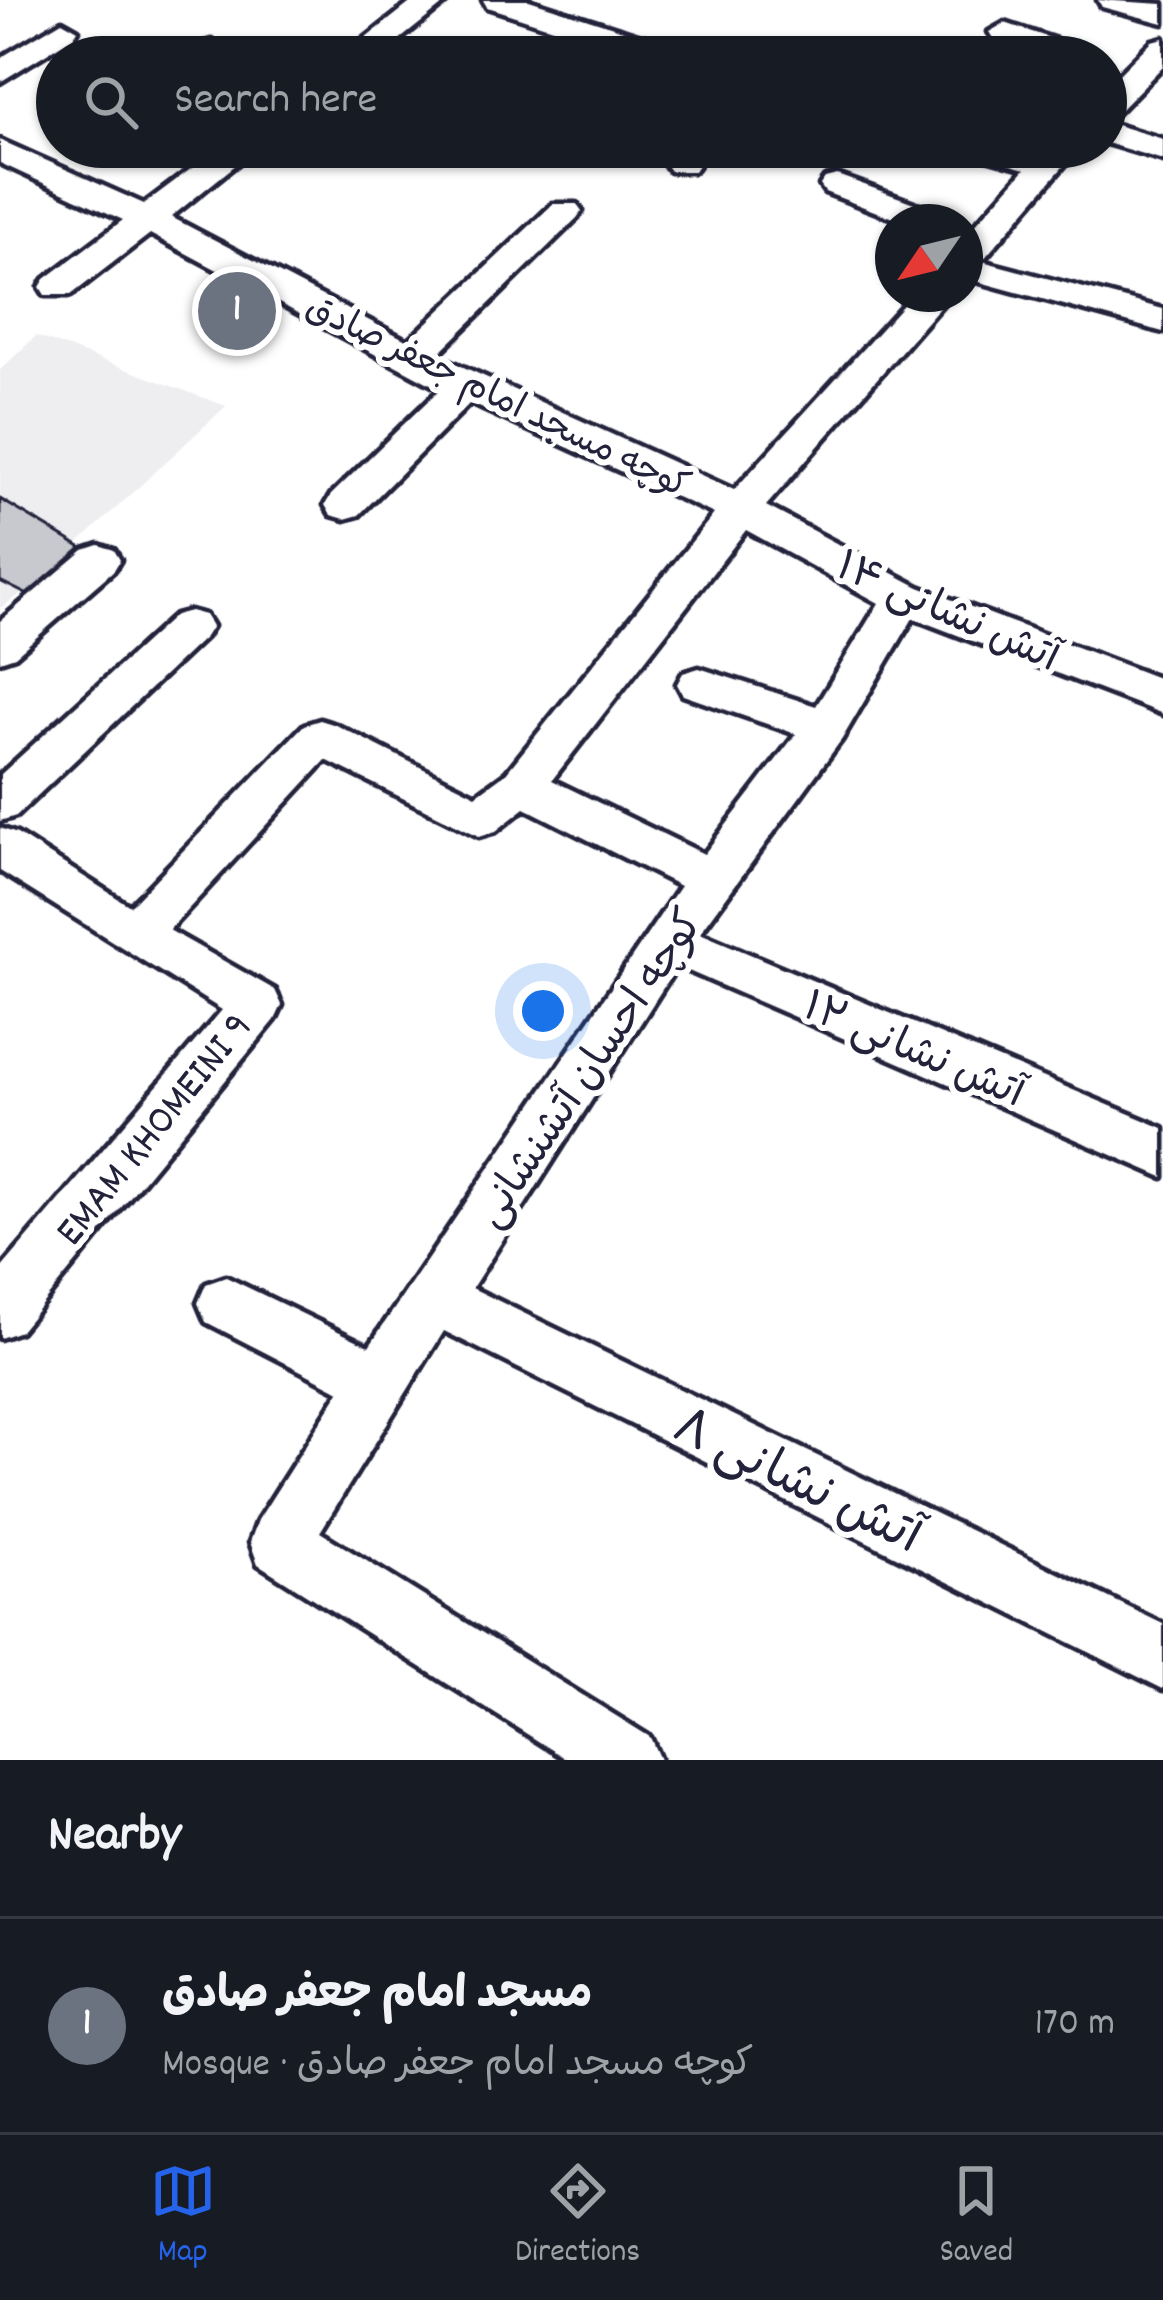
<!DOCTYPE html>
<html lang="en">
<head>
<meta charset="utf-8">
<style>
	body { margin:0; font-family:Dekko,"Playpen Sans Arabic",sans-serif; background:#20242c; color:#f1f3f6 }
	.compass { position:absolute; left:875px; top:204px; width:108px; height:108px; border-radius:50%; background:#171b24; box-shadow:0 3px 9px #0004; rotate:235deg }
	.you { position:absolute; left:543px; top:1011px; width:42px; height:42px; margin:-30px; border:9px solid #fff; border-radius:50%; background:#1a73e8; box-shadow:0 0 0 18px #1a73e833 }
	.badge { display:grid; place-items:center; width:78px; height:78px; border-radius:50%; background:#2563eb; color:#fff; font-size:39px; font-weight:700 }
	.pin { position:absolute; translate:-50% -50%; border:6px solid #fff; box-shadow:0 3px 12px #0006 }
	.list { margin:0; padding:0; list-style:none }
	h2 { display:flex; justify-content:space-between; align-items:center; height:156px; margin:0; padding:0 48px; font-size:51px }
	h2 small { font-size:39px; font-weight:400; color:#9ea1a6 }
	.list li { display:grid; grid-template-columns:78px 1fr auto; gap:36px; align-items:center; box-sizing:border-box; height:216px; padding:0 48px; border-top:3px solid #363941 }
	.list b { display:block; font-size:45px; white-space:nowrap }
	.list p { margin:0; font-size:39px; white-space:nowrap; color:#9ea1a6 }
	.list em { font-size:39px; font-style:normal; color:#9ea1a6 }
	.icon { flex:none; width:66px; height:66px; fill:none; stroke:currentColor; stroke-width:2; stroke-linecap:round; stroke-linejoin:round }
	.map { position:relative; flex:none; width:1163px; height:1760px; overflow:hidden }
	.search { position:absolute; background:#171b24; box-shadow:0 3px 9px #0004; left:36px; right:36px; top:36px; height:132px; display:flex; align-items:center; gap:30px; box-sizing:border-box; padding:0 42px; border-radius:66px; color:#9ea1a6; font-size:45px }
	.sheet { height:372px; background:#171b24 }
	nav { display:flex; justify-content:space-around; align-items:center; box-sizing:border-box; height:168px; border-top:3px solid #363941; background:#171b24; font-size:33px; color:#9ea1a6 }
	nav a { display:grid; justify-items:center; gap:6px }
	nav .on { color:#2563eb }
	.map>svg:first-child { display:block }
</style>
</head>
<body>
<div class="map">
<svg width="1163" height="1760" viewBox="0 0 1163 1760">
	<rect width="100%" height="100%" fill="#fff"/>
	<filter id="ink" filterUnits="userSpaceOnUse"><feTurbulence type="fractalNoise" baseFrequency=".00833" numOctaves="2"/><feDisplacementMap in="SourceGraphic" scale="24" xChannelSelector="R" yChannelSelector="G"/><feConvolveMatrix kernelMatrix="1 2 1 2 8 2 1 2 1" color-interpolation-filters="sRGB"/></filter>
	<g filter="url(#ink)">
		<path fill="#eeeef1" d="M36,336L226,406L29,589L0,608V370Z"/>
		<path fill="#c8c8cf" stroke="#22223b" stroke-width="3" d="M0,499L92,554L36,599L0,581Z"/>
		<g fill="none" stroke-linecap="round" stroke-linejoin="round">
			<g stroke="#22223b" stroke-width="9">
				<g id="street">
					<path d="M414,0H449L378,57H342Z"/>
					<path d="M483,0H529L685,50L690,57H642L487,7Z"/>
					<path d="M1098,0L1163,4V23L1102,7Z"/>
					<path d="M62,21L78,30L73,37L0,82V58Z"/>
					<path d="M1005,23L1086,50L1091,57H1045L994,39L989,32Z"/>
					<path d="M1163,38V66L1118,112L1106,115V87L1152,41Z"/>
					<path d="M211,41L238,50L243,57H199L195,51L200,44Z"/>
					<path d="M1106,122L1163,139V160L1106,143Z"/>
					<path d="M0,140L144,204L220,147H258L171,217L408,341L553,204H577L582,211L577,218L437,355L734,490L913,294H951L766,506L919,587L1163,680V714L913,618L842,739L700,933L1163,1128V1177L677,966L472,1288L1163,1624V1689L444,1331L320,1532L650,1737L660,1760H568L258,1564L250,1542L258,1520L340,1391L206,1322L198,1303L206,1284L226,1277L369,1346L680,886L525,808L496,831L479,836L326,760L169,930L275,990L282,1005L275,1020L20,1331L0,1338V1270L222,1010L0,871V828L17,834L130,906L304,725L320,720L336,725L476,795L506,773L714,514L470,403L359,515L345,519L331,515L325,505L331,495L440,389L150,234L71,295H45L40,287L45,279L123,220L0,163ZM746,530L879,603L816,706L699,668L683,673L677,684L683,695L796,734L704,854L552,780Z"/>
					<path d="M676,147H710L694,171H670L665,164Z"/>
					<path d="M967,147H1021L1040,153L1045,147H1080L982,261L1163,309V332L965,278V236L1025,169L972,154Z"/>
					<path d="M837,175L947,215L953,222H903L825,192L820,185L825,178Z"/>
					<path d="M99,545L114,550L120,560L114,570L15,656L0,661V621L84,550Z"/>
					<path d="M190,611L205,615L212,626L205,637L16,816L0,821V775L175,615Z"/>
				</g>
			</g>
			<use href="#street" fill="#fff" fill-rule="evenodd"/>
		</g>
	</g>
	<g text-anchor="middle" stroke-width="12" stroke-linejoin="round" paint-order="stroke">
		<g font-size="36" fill="#22223b" stroke="#fff">
			<text transform="translate(499 394) rotate(26)" y="13">کوچه مسجد امام جعفر صادق</text>
		</g>
		<g font-size="42" fill="#22223b" stroke="#fff">
			<text transform="translate(949 609) rotate(24)" y="15">آتش نشانی ۱۴</text>
			<text transform="translate(915 1047) rotate(23)" y="15">آتش نشانی ۱۲</text>
			<text transform="translate(587 1067) rotate(-56)" y="15">کوچه احسان آتشنشانی</text>
			<text transform="translate(151 1127) rotate(-51)" y="15">EMAM KHOMEINI 9</text>
		</g>
		<g font-size="51" fill="#22223b" stroke="#fff">
			<text transform="translate(799 1478) rotate(26)" y="18">آتش نشانی ۸</text>
		</g>
	</g>
</svg>
<svg class="compass" viewBox="-18 -18 36 36"><path d="M0-13l5 13h-10z" fill="#e53935"/><path d="M0 13l5-13h-10z" fill="#9ea1a6"/></svg>
<div class="you"></div>
<div class="pin badge" style="left:237px;top:311px;background:#6b7280">1</div>
<div class="search"><svg class="icon" aria-label="search" viewBox="0 0 24 24"><circle cx="10" cy="10" r="6"/><path d="M15 15l6 6"/></svg>Search here</div>
</div>
<section class="sheet">
<h2>Nearby<small></small></h2>
<ul class="list">
<li><span class="badge" style="background:#6b7280">1</span><div><b>مسجد امام جعفر صادق</b><p>Mosque · کوچه مسجد امام جعفر صادق</p></div><em>170 m</em></li>
</ul>
</section>
<nav>
<a class="on"><svg class="icon" aria-label="map" viewBox="0 0 24 24"><path d="M3 6l6-2 6 2 6-2v14l-6 2-6-2-6 2zM9 4v14M15 6v14"/></svg>Map</a>
<a><svg class="icon" aria-label="directions" viewBox="0 0 24 24"><path d="M12 3l9 9-9 9-9-9zM9 14v-3h6M13 9l2 2-2 2"/></svg>Directions</a>
<a><svg class="icon" aria-label="saved" viewBox="0 0 24 24"><path d="M7 4h10v16l-5-4-5 4z"/></svg>Saved</a>
</nav>
</body>
</html>
